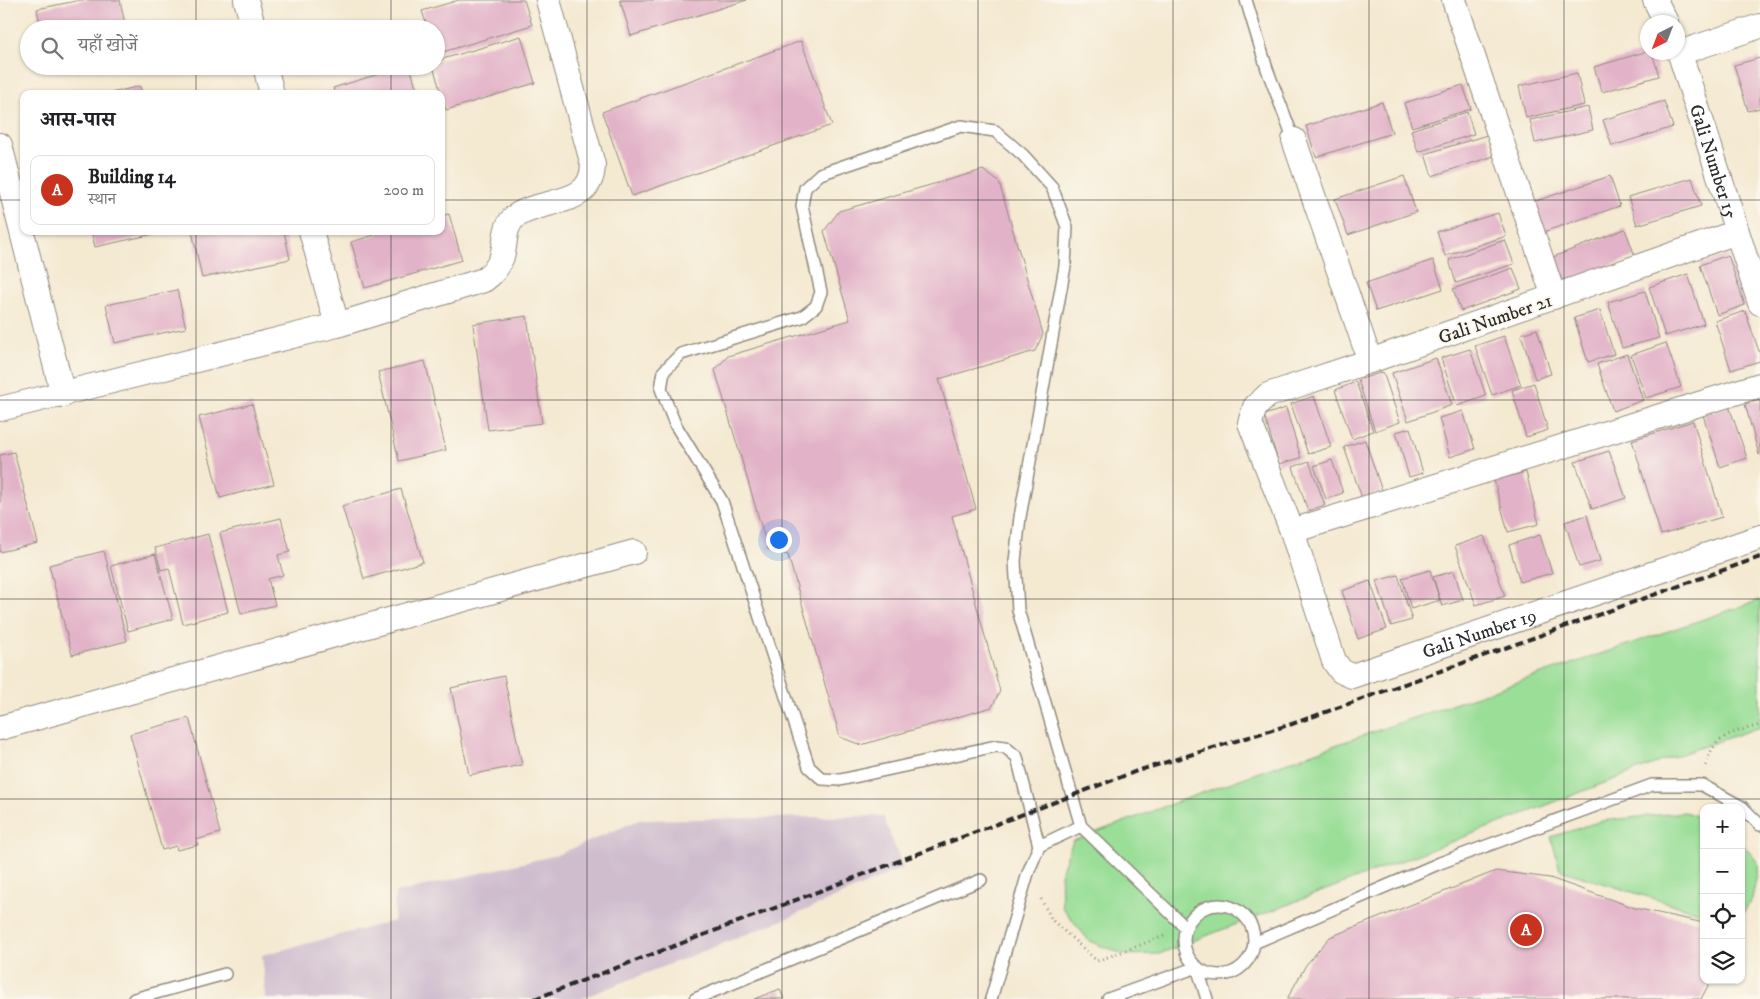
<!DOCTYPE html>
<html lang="hi">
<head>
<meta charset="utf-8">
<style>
	body { margin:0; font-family:"IM FELL DW Pica","Noto Serif Devanagari",serif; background:#f6f6f6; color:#202124 }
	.controls { position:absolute; right:15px; bottom:15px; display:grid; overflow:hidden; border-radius:10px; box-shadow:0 1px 4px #0004 }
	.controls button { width:45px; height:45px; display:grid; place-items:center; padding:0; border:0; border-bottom:1px solid #e0e0e0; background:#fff; color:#202124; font:25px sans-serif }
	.compass { position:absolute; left:1640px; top:15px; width:45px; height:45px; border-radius:50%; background:#fff; box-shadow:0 1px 4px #0004; rotate:222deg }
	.you { position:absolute; left:778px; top:539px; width:18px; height:18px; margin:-12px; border:4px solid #fff; border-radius:50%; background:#1a73e8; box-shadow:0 0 0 8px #1a73e833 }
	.badge { display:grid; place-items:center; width:32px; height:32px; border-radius:50%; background:#c8321e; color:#fff; font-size:16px; font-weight:700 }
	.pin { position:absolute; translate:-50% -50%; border:2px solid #fff; box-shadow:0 1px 5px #0006 }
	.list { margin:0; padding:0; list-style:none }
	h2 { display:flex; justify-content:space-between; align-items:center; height:65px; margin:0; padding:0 20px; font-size:21px }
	h2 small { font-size:16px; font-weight:400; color:#757577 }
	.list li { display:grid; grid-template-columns:32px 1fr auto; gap:15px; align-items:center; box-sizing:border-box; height:70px; margin:0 10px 10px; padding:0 10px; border:1px solid #e0e0e0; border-radius:10px }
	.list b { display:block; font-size:19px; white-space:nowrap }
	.list p { margin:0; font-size:16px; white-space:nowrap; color:#757577 }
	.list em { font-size:16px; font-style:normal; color:#757577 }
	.icon { flex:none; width:28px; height:28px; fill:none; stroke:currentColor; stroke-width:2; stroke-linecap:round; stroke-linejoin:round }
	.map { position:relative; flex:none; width:1760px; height:999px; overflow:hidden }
	.search { position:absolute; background:#fff; box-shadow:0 1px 4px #0004; left:20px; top:20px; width:425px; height:55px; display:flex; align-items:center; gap:12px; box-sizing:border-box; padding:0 18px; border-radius:28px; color:#757577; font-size:19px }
	.panel { position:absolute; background:#fff; box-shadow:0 1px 4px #0004; left:20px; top:90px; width:425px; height:145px; border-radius:10px }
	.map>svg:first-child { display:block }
</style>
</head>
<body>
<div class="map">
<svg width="1760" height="999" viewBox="0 0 1760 999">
	<rect width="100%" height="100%" fill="#fbf7ec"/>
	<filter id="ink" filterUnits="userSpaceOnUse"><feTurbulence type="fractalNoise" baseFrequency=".02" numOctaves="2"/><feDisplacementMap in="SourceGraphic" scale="10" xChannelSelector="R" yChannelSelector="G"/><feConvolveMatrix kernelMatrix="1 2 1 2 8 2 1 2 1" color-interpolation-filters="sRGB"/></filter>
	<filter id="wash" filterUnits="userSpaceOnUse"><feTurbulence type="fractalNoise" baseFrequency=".0096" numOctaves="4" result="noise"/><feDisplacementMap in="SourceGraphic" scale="20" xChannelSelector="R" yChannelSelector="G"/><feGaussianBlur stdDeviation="1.12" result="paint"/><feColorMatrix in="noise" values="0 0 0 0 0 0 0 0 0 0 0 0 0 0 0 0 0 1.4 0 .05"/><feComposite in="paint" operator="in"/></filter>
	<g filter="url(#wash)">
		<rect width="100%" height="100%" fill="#f4e9d1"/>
		<path fill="#cfbdce" d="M883,816L903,868L788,918L580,999H266L262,955L394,921L395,893L557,855L639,820Z"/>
		<g fill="#9ade97" stroke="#628461">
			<path d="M1760,600V727L1667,759L1159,954L1125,955L1089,941L1062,907L1061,872L1073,841C1300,754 1530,678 1760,600Z"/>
			<path d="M1685,812L1704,819V914L1560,870L1551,837L1601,821Z"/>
			<path d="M1741,842L1759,864L1752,899L1741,916Z"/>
		</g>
		<g id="blocks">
			<g fill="#e2b2c8">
				<path d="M81,0H120L126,29H41L37,9Z"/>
				<path d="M459,0H524L532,25L436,54V29H428L422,11Z"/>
				<path d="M620,0H747L631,36Z"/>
				<path d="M521,36L535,83L446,110L433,66H436V61Z"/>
				<path d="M801,41L832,125L632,196L602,112Z"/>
				<path d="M1648,51L1652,52L1659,76L1602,92L1594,67Z"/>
				<path d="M1760,58V108L1748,111L1734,65Z"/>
				<path d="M405,66H410L418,94H335L333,88Z"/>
				<path d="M1577,73L1584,105L1526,118L1519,86Z"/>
				<path d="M1463,85L1471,109L1412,127L1404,103Z"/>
				<path d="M140,86L142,94H111V93Z"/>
				<path d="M1664,101L1673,127L1612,146L1603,120Z"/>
				<path d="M1382,102L1392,133L1316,157L1306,126Z"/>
				<path d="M1588,107L1593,130L1535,143L1530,120Z"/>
				<path d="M1467,112L1474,134L1418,152L1411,130Z"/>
				<path d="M1487,135L1494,156L1432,176L1425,154Z"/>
				<path d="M983,170L999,182L1043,334L1035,351L939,379L976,509L952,516L1000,691L992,707L861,745L840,737L788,555L768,549L715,370L728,356L850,320L824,231L839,211Z"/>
				<path d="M1404,176L1416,212L1348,235L1335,199Z"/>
				<path d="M1610,176L1620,206L1543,232L1533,202Z"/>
				<path d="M1692,178L1701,206L1637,225L1628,197Z"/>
				<path d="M1498,213L1506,236L1445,256L1437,232Z"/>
				<path d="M449,214L462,260L365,288L351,242L388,231H441V216Z"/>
				<path d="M1625,229L1635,256L1563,284L1553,257Z"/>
				<path d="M91,231H163V232L95,247Z"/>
				<path d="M192,231H284L290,259L202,278Z"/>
				<path d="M1505,240L1514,264L1456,283L1449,260Z"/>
				<path d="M1728,255L1745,305L1717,315L1700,265Z"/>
				<path d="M1433,260L1443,289L1376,311L1366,283Z"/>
				<path d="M1513,268L1521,289L1461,311L1453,289Z"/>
				<path d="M1688,274L1704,324L1665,336L1649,287Z"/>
				<path d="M177,290L186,328L115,343L106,305Z"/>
				<path d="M1645,291L1659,338L1622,348L1608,302Z"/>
				<path d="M1600,310L1614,354L1588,362L1574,318Z"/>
				<path d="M1745,311L1760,354V361L1731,370L1715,321Z"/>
				<path d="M527,316L542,423L488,430L473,324Z"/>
				<path d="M1537,329L1551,374L1535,379L1521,334Z"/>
				<path d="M1504,336L1521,385L1492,395L1475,346Z"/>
				<path d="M1666,343L1681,387L1646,398L1631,355Z"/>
				<path d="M1470,349L1486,396L1457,406L1441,358Z"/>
				<path d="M1627,354L1643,400L1613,411L1597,364Z"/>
				<path d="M1436,358L1452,405L1408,421L1392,373Z"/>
				<path d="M425,361L446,450L399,461L378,372Z"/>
				<path d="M1383,372L1400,422L1375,431L1358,380Z"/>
				<path d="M1356,382L1373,431L1352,439L1335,390Z"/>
				<path d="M1534,383L1548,430L1526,437L1512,390Z"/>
				<path d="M1314,396L1331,447L1308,454L1291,404Z"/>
				<path d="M1760,400V454L1759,455L1745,404Z"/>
				<path d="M252,404L274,484L220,498L199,417Z"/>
				<path d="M1729,406L1747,458L1720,467L1703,415Z"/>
				<path d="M1286,408L1301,458L1279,464L1264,415Z"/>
				<path d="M1463,411L1475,449L1450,457L1439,418Z"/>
				<path d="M1693,421L1722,517L1661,535L1632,440Z"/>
				<path d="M1410,428L1423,473L1409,477L1396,432Z"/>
				<path d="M1365,440L1382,491L1362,498L1344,447Z"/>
				<path d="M1609,451L1626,498L1592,509L1575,462Z"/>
				<path d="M14,452L38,543L0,552V455Z"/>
				<path d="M1332,460L1343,493L1326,499L1314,466Z"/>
				<path d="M1309,461L1325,505L1308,511L1293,467Z"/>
				<path d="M1526,472L1539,524L1508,532L1494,480Z"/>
				<path d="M401,489L423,562L364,579L342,506Z"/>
				<path d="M1587,515L1600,561L1579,567L1565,522Z"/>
				<path d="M281,518L290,552L278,555L283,575L268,579L275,605L241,614L220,533Z"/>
				<path d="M208,534L228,612L183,624L169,568L161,570L155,548Z"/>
				<path d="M1540,535L1552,573L1520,582L1509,545Z"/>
				<path d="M1484,536L1505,596L1476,605L1455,546Z"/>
				<path d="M104,551L127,641L72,655L49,565Z"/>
				<path d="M155,554L173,619L128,631L111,566Z"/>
				<path d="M1430,570L1440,600L1411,609L1402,578Z"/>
				<path d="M1454,571L1463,600L1442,606L1433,577Z"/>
				<path d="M1398,575L1412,620L1391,626L1377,581Z"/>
				<path d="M1370,581L1387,629L1358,639L1342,591Z"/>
				<path d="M504,676L522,765L469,775L451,688Z"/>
				<path d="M189,718L220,833L196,840L198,845L177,850L176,846L162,850L130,734Z"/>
				<path d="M1496,871L1550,878L1635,908L1704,923V980H1711L1701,999H1287L1306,965L1330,937Z"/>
				<path d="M780,989L784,999H754Z"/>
			</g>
		</g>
	</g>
	<g filter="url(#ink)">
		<use href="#blocks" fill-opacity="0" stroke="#908a7e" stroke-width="1"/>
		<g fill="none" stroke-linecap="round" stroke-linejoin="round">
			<g stroke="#908a7e" stroke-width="14">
				<g id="lane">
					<path d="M1246,0L1267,69L1294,140"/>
					<path d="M1039,846L1081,826"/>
					<circle cx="1219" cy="940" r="35"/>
					<path d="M1254,943L1440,863L1652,785H1702L1742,807L1760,825"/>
					<path d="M134,999L225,974"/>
					<path d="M695,999L981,880"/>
					<path d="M991,999L1028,873L1039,846L1017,757L1005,747L996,746L840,780L822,779L809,767L722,501L675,424L661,389L664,371L681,354L802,317L816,306L821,292L802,206L805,188L820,174L961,126L995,131L1023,155L1052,187L1067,227L1065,266L1020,517L1015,561L1018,610L1081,826L1186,928"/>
					<path d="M1108,999L1197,967L1207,999"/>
				</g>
			</g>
			<g stroke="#908a7e" stroke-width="26">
				<g id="street">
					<path d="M246,0L254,29"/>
					<path d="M1454,0L1554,297"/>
					<path d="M1655,0L1666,22"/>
					<path id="s1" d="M1678,48L1760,303"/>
					<path d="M1679,53L1760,26"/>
					<path d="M265,66L272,94"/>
					<path d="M1294,140L1370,361"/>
					<path d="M0,145L63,395"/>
					<path d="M311,231L337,325"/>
					<path id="s2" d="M1737,232L1370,361L1268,395L1255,407L1250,423L1292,531L1334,661L1341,671L1352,676L1760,537"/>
					<path d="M0,409L337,325L484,280C492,274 497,269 501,259C507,245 502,226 516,216C544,197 592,208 593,165L548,0"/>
					<path d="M1292,531L1760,385"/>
					<path d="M0,728L634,552"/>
				</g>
			</g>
			<g stroke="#908a7e" stroke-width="3" stroke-dasharray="1 4" stroke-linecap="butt">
				<path d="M1706,766C1713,734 1733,733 1760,725"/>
				<path d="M1041,899L1052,920L1097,961L1167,935"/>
			</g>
			<use href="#lane" stroke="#fff" stroke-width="11"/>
			<use href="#street" stroke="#fff" stroke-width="24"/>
			<path stroke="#2b2b2b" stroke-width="4" stroke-dasharray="8 4" stroke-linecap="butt" d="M534,999L1137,771L1292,724L1760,557"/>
		</g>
	</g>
	<path fill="none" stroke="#2b2b2b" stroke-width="1" stroke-opacity="0.55" d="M196,0V29M391,0V29M587,0V999M782,0V999M978,0V999M1173,0V999M1369,0V999M1564,0V999M196,66V94M391,66V94M0,200H24M441,200H1760M196,231V999M391,231V999M0,400H1760M0,599H1760M0,799H1760"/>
	<g text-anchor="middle" stroke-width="4" stroke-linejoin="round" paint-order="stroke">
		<g font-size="19" fill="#2b2b2b" stroke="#fbf7ec">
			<text dy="7" stroke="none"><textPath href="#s1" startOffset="119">Gali Number 15</textPath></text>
			<text transform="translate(1495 318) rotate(-19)" y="7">Gali Number 21</text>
			<text dy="7" stroke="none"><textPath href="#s2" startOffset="942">Gali Number 19</textPath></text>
		</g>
	</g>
</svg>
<div class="controls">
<button>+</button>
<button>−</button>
<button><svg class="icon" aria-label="locate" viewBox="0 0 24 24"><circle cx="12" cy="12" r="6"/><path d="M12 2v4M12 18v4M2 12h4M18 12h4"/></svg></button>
<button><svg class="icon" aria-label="layers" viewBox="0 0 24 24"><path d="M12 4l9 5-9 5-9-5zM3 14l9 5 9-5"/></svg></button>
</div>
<svg class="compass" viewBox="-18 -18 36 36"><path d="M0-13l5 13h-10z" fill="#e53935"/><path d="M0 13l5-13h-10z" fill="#757577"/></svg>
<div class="you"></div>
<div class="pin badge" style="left:1526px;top:930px">A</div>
<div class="search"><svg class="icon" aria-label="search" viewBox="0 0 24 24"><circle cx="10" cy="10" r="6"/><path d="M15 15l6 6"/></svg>यहाँ खोजें</div>
<section class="panel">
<h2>आस-पास<small></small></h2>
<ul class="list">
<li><span class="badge">A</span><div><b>Building 14</b><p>स्थान</p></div><em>200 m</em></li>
</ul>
</section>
</div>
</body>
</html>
